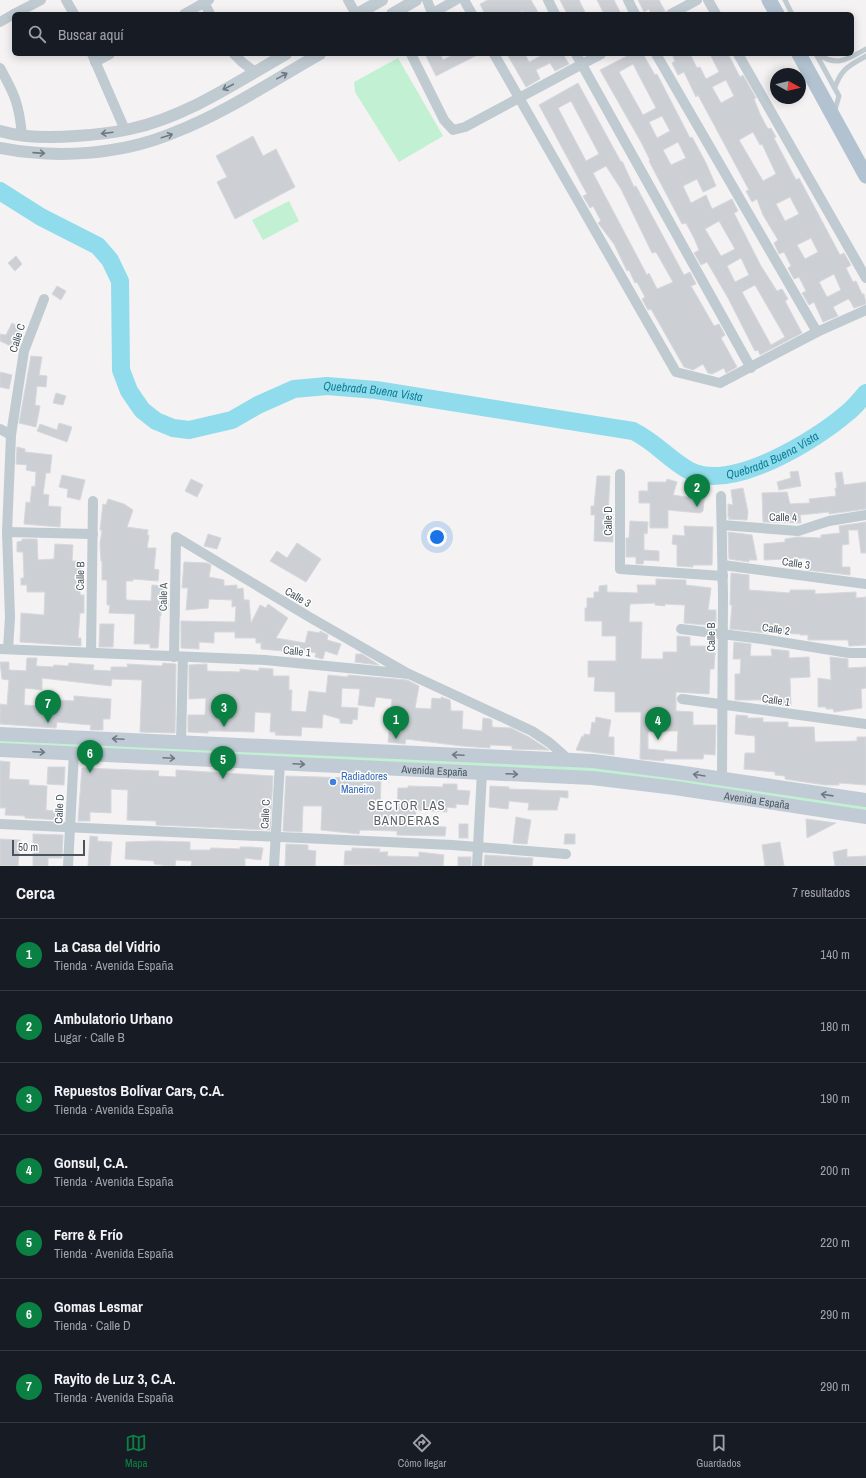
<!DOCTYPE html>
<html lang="es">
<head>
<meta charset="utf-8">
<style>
	body { margin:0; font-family:"Archivo Narrow",sans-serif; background:#242831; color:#f1f3f6 }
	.compass { position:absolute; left:770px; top:68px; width:36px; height:36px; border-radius:50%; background:#171b24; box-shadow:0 2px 10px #0003; rotate:98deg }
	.scale { position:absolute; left:12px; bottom:10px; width:73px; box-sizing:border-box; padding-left:4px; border:2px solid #495660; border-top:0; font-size:11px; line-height:14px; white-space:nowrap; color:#495660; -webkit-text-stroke:3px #fff; paint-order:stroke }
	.you { position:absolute; left:437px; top:537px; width:14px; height:14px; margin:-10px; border:3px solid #fff; border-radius:50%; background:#1a73e8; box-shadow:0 0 0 6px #1a73e833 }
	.badge { display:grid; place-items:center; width:26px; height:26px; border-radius:50%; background:#0b8043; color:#fff; font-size:13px; font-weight:700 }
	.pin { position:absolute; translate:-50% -33px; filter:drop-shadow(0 1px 2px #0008) }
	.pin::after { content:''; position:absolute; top:21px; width:14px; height:12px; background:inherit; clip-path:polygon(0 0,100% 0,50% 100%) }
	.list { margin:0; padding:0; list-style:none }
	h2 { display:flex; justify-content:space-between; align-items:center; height:52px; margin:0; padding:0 16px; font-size:17px }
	h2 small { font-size:13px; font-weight:400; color:#9ea1a6 }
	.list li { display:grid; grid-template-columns:26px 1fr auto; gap:12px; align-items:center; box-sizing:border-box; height:72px; padding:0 16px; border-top:1px solid #363941 }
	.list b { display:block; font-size:15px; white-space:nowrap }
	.list p { margin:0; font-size:13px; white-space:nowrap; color:#9ea1a6 }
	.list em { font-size:13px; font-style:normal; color:#9ea1a6 }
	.icon { flex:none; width:22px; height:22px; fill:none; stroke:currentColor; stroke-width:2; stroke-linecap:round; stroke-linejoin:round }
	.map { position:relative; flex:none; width:866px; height:866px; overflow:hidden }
	.search { position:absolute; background:#171b24; box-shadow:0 2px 10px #0003; left:12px; right:12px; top:12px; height:44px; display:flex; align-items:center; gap:10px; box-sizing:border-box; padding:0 14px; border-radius:6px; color:#9ea1a6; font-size:15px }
	.sheet { height:556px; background:#171b24 }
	nav { display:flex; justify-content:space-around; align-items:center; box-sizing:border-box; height:56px; border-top:1px solid #363941; background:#171b24; font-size:11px; color:#9ea1a6 }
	nav a { display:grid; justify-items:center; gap:2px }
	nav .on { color:#0b8043 }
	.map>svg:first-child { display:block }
</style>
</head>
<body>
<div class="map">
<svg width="866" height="866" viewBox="0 0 866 866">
	<rect width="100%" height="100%" fill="#f4f2f2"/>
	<g fill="#c2f0d2">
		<path d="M398,58L443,136L399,162L355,92L354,82Z"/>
		<path d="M289,201L299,221L263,240L252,220Z"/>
		<path d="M0,739L593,767L866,806V811L676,783L0,745Z"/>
	</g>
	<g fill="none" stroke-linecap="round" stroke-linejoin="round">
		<path stroke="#90dcec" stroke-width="18" id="s1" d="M0,191L41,217L98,246L110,260L120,281L121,370L129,391L142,410L156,421L173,428L189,430L232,420L258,405L294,389L327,386L376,390L633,431C656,442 669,460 690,471C732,492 816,440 847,413C854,408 860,400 866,393"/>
	</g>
	<g fill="#cccfd4" stroke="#d6d8dd" fill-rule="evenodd">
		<path d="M488,0H531L539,14H524L523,11L517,14H485L480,4Z"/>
		<path d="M560,0H579L586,14H567Z"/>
		<path d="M597,0H614L621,14H604Z"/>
		<path d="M638,0H659L665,11V14H651L649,9L644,12Z"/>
		<path d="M425,54H440L443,60L455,54H479L436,76Z"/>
		<path d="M507,54H525L529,62L545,54H566L564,56L569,64L555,71L550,63L536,70L540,79L526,87Z"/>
		<path d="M631,54H643L655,75L657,74L690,138L692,137L706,163L716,186L703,192L697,179L683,186L691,203L706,195L712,209L732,199L738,211L734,213L761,266L777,291L782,289L788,299L785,301L802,333L760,355L758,350L755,351L728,298L707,262L701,265L694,253L699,250L694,238L686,223L682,224L649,161L650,160L641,142L600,70ZM633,64L656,108L643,115L619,72ZM662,116L670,131L657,138L649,122ZM678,142L686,158L671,165L663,150ZM719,221L735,249L721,256L705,229ZM741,258L749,275L735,282L727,266ZM755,285L785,337L771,345L742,292Z"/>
		<path d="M672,54H690L697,68L700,67L706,79L719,72L710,54H728L740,77L743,75L756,98L754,99L760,114L768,129L771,128L776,137L774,138L796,180L799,178L840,255L844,253L851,265L846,268L853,282L856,281L862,294H864L866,304L854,308L849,299L846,300L833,307L838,316L823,322L814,302L809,305L802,293L806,291L799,277L794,279L788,268L791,266L784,252L779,254L774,243L778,240L763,215L757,199L752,202L746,191L749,190L698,95L696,97L684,72L678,75L672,63L675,61ZM726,80L734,96L721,103L712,87ZM753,132L760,145L762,144L776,174L763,181L739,140ZM790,197L799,214L785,221L776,204ZM811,238L818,252L805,259L797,245ZM834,274L841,290L827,297L819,282Z"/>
		<path d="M578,83L621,162L622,161L634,187L636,186L684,275L690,272L696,284L691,286L714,326L719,324L725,335L721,338L737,367L726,373L724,368L712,374L708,373L703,364L693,370L684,367L651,309L648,310L642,299L645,297L637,282L635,283L629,270L627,271L614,244L598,223L601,221L593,206L590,208L583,196L587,194L539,105ZM571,101L599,154L586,161L558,108ZM606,166L621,189L652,253L656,252L673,282L657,289L649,273L647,275L593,173Z"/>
		<path d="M253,136L263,156L276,149L295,187L235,219L217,182L227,177L216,156Z"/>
		<path d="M16,256L22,264L15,271L8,263Z"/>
		<path d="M57,286L66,291L61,300L52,294Z"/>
		<path d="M12,323L21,328L17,349L0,341V334L6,335Z"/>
		<path d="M31,356L42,357L39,375L47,376L46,387L37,386L35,405L40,406L36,427L19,423Z"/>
		<path d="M0,372L12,375L9,389L0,387Z"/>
		<path d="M56,393L66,396L63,405L53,403Z"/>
		<path d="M59,423L72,427L67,442L37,431L40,424L57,430Z"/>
		<path d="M17,447L25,449V452L52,455L50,473H46L43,494L49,495L48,506L61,507L60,527L24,524L26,502L30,503L32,486L35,487L36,472L26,470L27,465L16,464Z"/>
		<path d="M798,471L801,486L779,490L777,482L791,478L790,472Z"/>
		<path d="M842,472L844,485L866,482V509L829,514V512L800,515L801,523L763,522L762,493L787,492L790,504L810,503L809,499L836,496L835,488H837L835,473Z"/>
		<path d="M62,475L85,480L80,500L67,497L68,489L59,487Z"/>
		<path d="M597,476H610L608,517L613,518V542L594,541L595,515H591V506H594Z"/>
		<path d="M191,479L203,485L197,497L185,491Z"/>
		<path d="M667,479L677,482L673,495L692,498L693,490L705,492L703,511L700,513L668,510V528H650V503H639V491H648V482H666Z"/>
		<path d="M743,488L748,512L747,520L728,519L730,517H728V504L733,505L731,490Z"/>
		<path d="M108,499L124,504L133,510L127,527L148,530L147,535H149L147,548H156L154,569L159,570L158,581L133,579V581H126V600L151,601L152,585L164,586L163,600H168V609H161V616H160L158,648H150V644H134L135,614L109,613L110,605H107V580H102V561H101L100,544L102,530H100L103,504L106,505Z"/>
		<path d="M630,521L648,522L647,534L644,533V550L659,551V561L644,560L643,564H636V557H626V538H629Z"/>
		<path d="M866,522V553H861L858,530H848L849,544L842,545V567H850V575L807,570L806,558L764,560V544L785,542V539L797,537L821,538V535L840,533L839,526Z"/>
		<path d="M684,526L713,527L712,565H693V567L677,566V545L672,544L673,535L685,536Z"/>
		<path d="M728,532L752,535L757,560H749V562L729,559Z"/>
		<path d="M208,534L221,538L217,549L204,546Z"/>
		<path d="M22,539H37L38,560L54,559L55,544L73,545L72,561H81L80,595H84V613H80L78,638H81V646L20,642L21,613L44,615L45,592H27V585H21V578H24L23,552H17V542L22,541Z"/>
		<path d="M297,543L321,559L306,582L270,561L277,551L287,558Z"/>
		<path d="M184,562L207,563L211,565L209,577L224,580V586L237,585V589L243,588L244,600H249L251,623L260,605L266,608L268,604L288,618L276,638L305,643L308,631L320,633V631L328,635L327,640L341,644L337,655L325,651L323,659L315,657L316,653L293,648V652L261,649V643H256V638H235V632H214V643L199,642V649L181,648V621L235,622L236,606L232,607V600L209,599L208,608L186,610L188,588H182Z"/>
		<path d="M731,573L749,575V590L790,593V590H815V594L856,592V598L866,597V645L849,646L848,640H808V635H800V634L767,633L730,629L732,605H730Z"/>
		<path d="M656,579L686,580V585L711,588L708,610H716V626L684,623L685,605L665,604V606L655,605V603L630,604L629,622H642L641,659H663V652H677V636L690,637V646H707L706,651H713V653H715L714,669H710L709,694L676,692V711L693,712V725H716L715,755L704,754L703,759H664V761L640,759L641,712H615V692L594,691L595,677H588V661H616V636H602V621H585V608H587V598H594V592H599V586L607,585V592L638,593L637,585H656ZM652,731H678L677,752L648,749V732Z"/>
		<path d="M100,624H114L113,647H99Z"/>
		<path d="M734,642L751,644L750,656H772L771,649L789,651V658L809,657L810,677L790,678L791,706L764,704V700H735V674H740L741,659H733Z"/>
		<path d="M356,654H362L379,665L355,662Z"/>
		<path d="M830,657L848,659V668L866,667V688L861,689L862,708L834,712L833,709H826V707H818V678L831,680Z"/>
		<path d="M27,658H37L36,666L53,667L54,665L68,666L69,663L94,665L93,670L111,671V667H128L127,664L162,666L163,663L176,664L175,733L140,732L142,680L112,679L111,686L42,678V690L25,688L24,705L40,706L41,693L59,695L58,700L74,701V696L111,699L110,719H103V730H90L91,725L57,722L56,728L0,724V704L7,705L9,680L2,679L0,662H9V670L26,671Z"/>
		<path d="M207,664V671L240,672V669L259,671V668L273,669V676H289V690H292L291,711L306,712L309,691L326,693L328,675L348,677V675L407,680L419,686L415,708L431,709L432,698L441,699V697L450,700L451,711H463L462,729L482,731L483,718L490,719L492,720V727L511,728L529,737L549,750L512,749V746L490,745V748L462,746L406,739L405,744L388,742L392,699L376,697L374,707L358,705L360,689L342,688L341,707L358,708L357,720L353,719L352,724L340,723V719L323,714L322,728L302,727L301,736L275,735L276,732H270L271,713L255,712L254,732L219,731H208V733L188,732V715H205L206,698L189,699V665Z"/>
		<path d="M736,715L748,716L747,718H763V722H788V727H814L815,742L857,741V737H866V785L839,783V785H825L785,779V776L775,775V772L744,769L745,753H755V736L735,734Z"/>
		<path d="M596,717L611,720L608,737H614V755L576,750L582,736L584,737V734L590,735L592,722L595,723Z"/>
		<path d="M0,761L10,762L9,779L29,780V785L47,786L46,810L63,812V820L25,818V816L5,815L6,808H0Z"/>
		<path d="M48,767H65L64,785L47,784Z"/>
		<path d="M82,768L159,771L158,776L176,777V770L273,776L270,830L156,825V821L127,820L128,790L111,789V813L90,812V821H78Z"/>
		<path d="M286,776L381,779L380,810H397L398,788H408V786L443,787V784H457V790L470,791L468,805L456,804V808L447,807V812L416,810L415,826L446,827L445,836L397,835V831L360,830L359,834L321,830L322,806H303L302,832L283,831Z"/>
		<path d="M490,786L509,787V789L568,791V798L560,797L557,810H528L529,803L509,801L508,809L489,807Z"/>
		<path d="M516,817L531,820L527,844L513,843Z"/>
		<path d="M806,819L836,823L807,838Z"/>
		<rect x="459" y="824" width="9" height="14"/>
		<path d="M33,834L63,835L62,858H48V866H33Z"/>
		<path d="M565,834H575V844H564Z"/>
		<path d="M90,836L98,837L97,841L112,842L110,866H88Z"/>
		<path d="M0,839L20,840L18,866H0Z"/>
		<path d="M155,841L190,842V850H210L211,848L240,849V847H251L263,848L261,860L245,858V866H191L192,861L176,860L175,866H168L154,864V861L125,859L126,842Z"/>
		<path d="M780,842L784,866H765L762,845Z"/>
		<path d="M286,844L308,845V850L316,851L315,866H285Z"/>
		<path d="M352,848L380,849L379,852H388L387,856L419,857V852L444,855L443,866L344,865L345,851H352Z"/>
		<path d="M847,849V857L866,856V866H835L833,852Z"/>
		<path d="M485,855L533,858L532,866H484Z"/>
		<rect x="458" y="857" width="13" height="9"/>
	</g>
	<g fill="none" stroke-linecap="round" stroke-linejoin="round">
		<g stroke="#c0cad1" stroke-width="5">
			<path d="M785,0L792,14"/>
			<path d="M816,54L839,96L834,113"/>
			<path d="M817,54C838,67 846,60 866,49"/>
			<path d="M835,87C842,68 849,66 866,56"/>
		</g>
		<g stroke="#c0cad1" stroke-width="10">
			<path d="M66,0L74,14"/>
			<path d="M203,0L210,14"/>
			<path d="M348,0L356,14"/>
			<path d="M427,0L432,13"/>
			<path d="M464,0L472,14"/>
			<path d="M548,0L555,14"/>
			<path d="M628,0L635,14"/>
			<path d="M708,0L716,14"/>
			<path d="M14,14L41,0"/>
			<path d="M184,14L209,0"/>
			<path d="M431,14L456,0"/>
			<path d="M671,14L697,0"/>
			<path d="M0,22L14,14"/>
			<path d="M92,54L125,130"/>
			<path d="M234,54L242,62L255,72"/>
			<path d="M411,54L444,120L453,130L465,127L601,54"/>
			<path d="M494,54L676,372L720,383L817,332L866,310"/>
			<path d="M576,54L751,368"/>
			<path d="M656,54L817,332"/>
			<path d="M738,54L866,278"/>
			<path d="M95,62L110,54"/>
			<path d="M0,68C15,95 19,104 22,135"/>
			<path d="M0,429L11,435"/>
			<path d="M620,474V569L723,576"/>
			<path d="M721,496L723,596L722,779"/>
			<path d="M722,525L798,531L829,521L866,515"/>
			<path d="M7,532L93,534"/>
			<path d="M723,565L866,584"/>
			<path d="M681,629L762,639L849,653H866"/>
			<path d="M0,649L265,660L409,674L532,731L550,743L569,760"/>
			<path d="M8,649L10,617L7,532L11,435L24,351L44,299"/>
			<path d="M91,652L93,501"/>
			<path d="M174,657L176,537L311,618L407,673"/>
			<path d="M682,699L866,724"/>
			<path d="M181,742L183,657"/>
			<path d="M0,824L452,845L566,854"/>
			<path d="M68,866L74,753"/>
			<path d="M274,866L280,763"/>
			<path d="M477,866L482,772"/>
		</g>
		<g stroke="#c0cad1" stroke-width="12">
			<path d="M357,14L382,0"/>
			<path d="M392,14L416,0"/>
			<path d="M0,131C24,138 51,138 76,136C94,135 112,133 130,129C186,117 237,82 286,54"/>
			<path d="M0,148C56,159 120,155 173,133C225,113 272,81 320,54"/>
		</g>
		<g stroke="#c0cbd5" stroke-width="14">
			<path d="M0,734L593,761L677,772L866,800"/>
			<path id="s2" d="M0,750L592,778L675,788L866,817"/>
		</g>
		<g stroke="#b2c2d0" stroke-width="15">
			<path d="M769,0L777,14"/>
			<path d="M799,54L866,176"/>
		</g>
	</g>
	<defs><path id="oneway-shaft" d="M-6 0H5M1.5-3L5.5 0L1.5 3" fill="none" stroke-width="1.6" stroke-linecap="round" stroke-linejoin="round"/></defs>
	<g stroke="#6d7982">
		<use href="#oneway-shaft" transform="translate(282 76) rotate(-29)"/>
		<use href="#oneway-shaft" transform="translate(228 87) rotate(152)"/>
		<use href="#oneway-shaft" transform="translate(107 133) rotate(173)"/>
		<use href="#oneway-shaft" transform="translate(167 136) rotate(-18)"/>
		<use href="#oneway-shaft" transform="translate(39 153) rotate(4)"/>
	</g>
	<g stroke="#6d7983">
		<use href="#oneway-shaft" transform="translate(118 739) rotate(-177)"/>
		<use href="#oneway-shaft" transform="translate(39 752) rotate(3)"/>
		<use href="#oneway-shaft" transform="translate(458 755) rotate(-177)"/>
		<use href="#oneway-shaft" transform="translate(169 758) rotate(3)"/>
		<use href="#oneway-shaft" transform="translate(299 764) rotate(3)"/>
		<use href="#oneway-shaft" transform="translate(512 774) rotate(3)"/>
		<use href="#oneway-shaft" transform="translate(699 775) rotate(-171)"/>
		<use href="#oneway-shaft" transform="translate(827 795) rotate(-172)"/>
	</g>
	<circle fill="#3f7fe0" stroke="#fff" stroke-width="1.5" cx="333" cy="782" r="4"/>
	<g text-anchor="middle" stroke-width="3" stroke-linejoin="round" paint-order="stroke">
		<g font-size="11" fill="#495660" stroke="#fff">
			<text transform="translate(17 338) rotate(-72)" y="4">Calle C</text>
			<text transform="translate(783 517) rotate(1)" y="4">Calle 4</text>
			<text transform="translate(608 521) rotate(-90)" y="4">Calle D</text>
			<text transform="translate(796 563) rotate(8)" y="4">Calle 3</text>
			<text transform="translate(80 576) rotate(-89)" y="4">Calle B</text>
			<text transform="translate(163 597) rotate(-89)" y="4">Calle A</text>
			<text transform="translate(298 597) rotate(31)" y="4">Calle 3</text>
			<text transform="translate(776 629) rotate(9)" y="4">Calle 2</text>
			<text transform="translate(711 637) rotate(-90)" y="4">Calle B</text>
			<text transform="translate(297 651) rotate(6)" y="4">Calle 1</text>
			<text transform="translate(776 700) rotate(8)" y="4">Calle 1</text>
			<text dy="4" stroke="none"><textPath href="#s2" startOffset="435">Avenida España</textPath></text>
			<text dy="4" stroke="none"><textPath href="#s2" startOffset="759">Avenida España</textPath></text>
			<text transform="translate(59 809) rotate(-87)" y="4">Calle D</text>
			<text transform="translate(265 814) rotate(-87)" y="4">Calle C</text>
		</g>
		<g font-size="11" fill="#366cbe" stroke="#fff" text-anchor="start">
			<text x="341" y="780">Radiadores<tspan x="341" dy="13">Maneiro</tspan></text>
		</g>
		<g font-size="12" font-style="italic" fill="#0e7f97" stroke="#fff">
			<text dy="4" stroke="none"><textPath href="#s1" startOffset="534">Quebrada Buena Vista</textPath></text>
			<text dy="4" stroke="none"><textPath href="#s1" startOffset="954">Quebrada Buena Vista</textPath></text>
		</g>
		<g font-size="13" letter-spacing="1" fill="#5e6267" stroke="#fff">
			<text x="407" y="810">SECTOR LAS<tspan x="407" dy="15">BANDERAS</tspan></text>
		</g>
	</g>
</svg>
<svg class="compass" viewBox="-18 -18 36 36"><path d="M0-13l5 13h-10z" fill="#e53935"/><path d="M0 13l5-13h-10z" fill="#9ea1a6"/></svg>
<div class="scale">50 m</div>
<div class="you"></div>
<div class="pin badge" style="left:396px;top:739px">1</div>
<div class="pin badge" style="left:697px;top:507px">2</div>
<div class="pin badge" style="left:224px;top:727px">3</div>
<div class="pin badge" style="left:658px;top:740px">4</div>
<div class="pin badge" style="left:223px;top:779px">5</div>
<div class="pin badge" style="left:90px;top:773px">6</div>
<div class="pin badge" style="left:48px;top:723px">7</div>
<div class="search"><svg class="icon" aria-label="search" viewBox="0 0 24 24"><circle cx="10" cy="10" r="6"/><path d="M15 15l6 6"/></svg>Buscar aquí</div>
</div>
<section class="sheet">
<h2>Cerca<small>7 resultados</small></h2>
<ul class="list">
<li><span class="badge">1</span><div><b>La Casa del Vidrio</b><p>Tienda · Avenida España</p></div><em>140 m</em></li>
<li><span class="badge">2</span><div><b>Ambulatorio Urbano</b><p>Lugar · Calle B</p></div><em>180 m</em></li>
<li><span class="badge">3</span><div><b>Repuestos Bolívar Cars, C.A.</b><p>Tienda · Avenida España</p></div><em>190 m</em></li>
<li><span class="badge">4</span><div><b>Gonsul, C.A.</b><p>Tienda · Avenida España</p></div><em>200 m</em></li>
<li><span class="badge">5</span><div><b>Ferre &amp; Frío</b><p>Tienda · Avenida España</p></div><em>220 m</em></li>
<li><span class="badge">6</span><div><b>Gomas Lesmar</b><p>Tienda · Calle D</p></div><em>290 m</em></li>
<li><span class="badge">7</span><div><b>Rayito de Luz 3, C.A.</b><p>Tienda · Avenida España</p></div><em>290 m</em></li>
</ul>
</section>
<nav>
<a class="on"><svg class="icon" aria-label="map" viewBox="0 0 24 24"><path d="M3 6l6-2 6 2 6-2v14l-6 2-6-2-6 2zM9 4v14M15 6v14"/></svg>Mapa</a>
<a><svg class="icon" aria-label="directions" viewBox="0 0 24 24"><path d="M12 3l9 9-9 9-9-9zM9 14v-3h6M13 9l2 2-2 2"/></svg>Cómo llegar</a>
<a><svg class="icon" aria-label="saved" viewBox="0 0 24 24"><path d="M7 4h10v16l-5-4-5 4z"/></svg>Guardados</a>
</nav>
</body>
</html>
